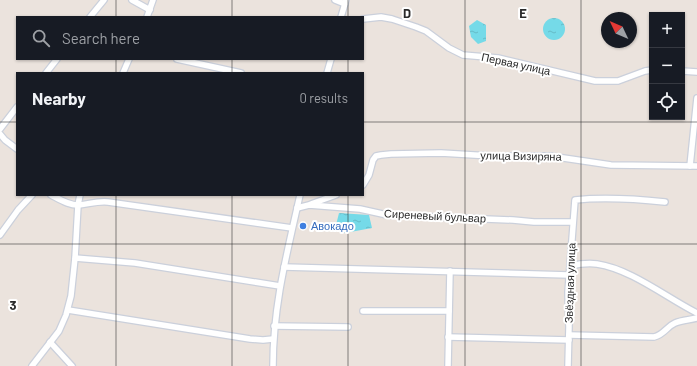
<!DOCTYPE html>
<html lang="en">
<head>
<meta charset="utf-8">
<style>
	body { margin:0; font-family:Barlow,sans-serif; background:#242831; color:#f1f3f6 }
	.controls { position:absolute; right:12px; top:12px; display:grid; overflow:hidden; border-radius:0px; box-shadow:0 1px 3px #0004 }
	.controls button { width:36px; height:36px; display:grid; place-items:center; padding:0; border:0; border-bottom:1px solid #363941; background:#171b24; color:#f1f3f6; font:20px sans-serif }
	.compass { position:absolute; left:601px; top:12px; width:36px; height:36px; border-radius:50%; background:#171b24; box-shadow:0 1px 3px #0004; rotate:314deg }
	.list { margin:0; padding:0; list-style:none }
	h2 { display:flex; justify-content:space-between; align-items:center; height:52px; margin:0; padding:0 16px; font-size:17px }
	h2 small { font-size:13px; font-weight:400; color:#9ea1a6 }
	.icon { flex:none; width:22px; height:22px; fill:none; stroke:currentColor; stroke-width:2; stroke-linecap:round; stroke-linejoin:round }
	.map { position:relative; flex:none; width:697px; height:366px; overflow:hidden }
	.search { position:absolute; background:#171b24; box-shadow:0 1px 3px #0004; left:16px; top:16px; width:348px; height:44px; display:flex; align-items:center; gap:10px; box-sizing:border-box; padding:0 14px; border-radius:0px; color:#9ea1a6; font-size:15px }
	.panel { position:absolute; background:#171b24; box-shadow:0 1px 3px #0004; left:16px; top:72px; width:348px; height:124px; border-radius:0px }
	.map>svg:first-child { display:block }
</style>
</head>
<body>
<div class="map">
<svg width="697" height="366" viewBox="0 0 697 366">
	<defs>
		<pattern id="water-ripples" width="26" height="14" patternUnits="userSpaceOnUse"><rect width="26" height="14" fill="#75dae8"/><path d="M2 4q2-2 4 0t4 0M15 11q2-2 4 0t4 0" fill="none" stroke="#65bbc7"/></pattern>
	</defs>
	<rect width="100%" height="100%" fill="#ebe3dd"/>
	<g fill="url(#water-ripples)">
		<circle cx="554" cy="29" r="11"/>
		<path d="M477,20L486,25V41L478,44L471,37L469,26Z"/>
		<path d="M339,213L369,215L372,228L345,233L336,225Z"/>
	</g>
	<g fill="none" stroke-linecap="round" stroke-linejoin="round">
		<g stroke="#cbd0db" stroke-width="8">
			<g id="minor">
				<path d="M132,0L150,10"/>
				<path d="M335,0L345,4"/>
				<path d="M90,17L104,0"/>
				<path d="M147,17L153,0"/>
				<path d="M341,17L346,0"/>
				<path d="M363,19L381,17L392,19L416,27L426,31L449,48L463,55L498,58L595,81H618L645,71L652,70"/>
				<path d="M177,59L241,73"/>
				<path d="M682,71L697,72"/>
				<path d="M46,73L57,59"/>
				<path d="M123,73L129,59"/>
				<path d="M327,73L331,59"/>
				<path d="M0,129L17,107"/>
				<path d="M0,134L5,140L17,149"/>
				<path d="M690,166L697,98"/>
				<path d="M363,185L369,175L373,160L376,156L381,155L391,154L441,153L491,156H550L611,165L697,166"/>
				<path d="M51,195C59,199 70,206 79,205C90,204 96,201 108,202L292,228"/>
				<path d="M311,204L336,195"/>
				<path d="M297,208L309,205L360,209L387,215L513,220L534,222H573"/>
				<path d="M0,235L18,210L32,195"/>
				<path d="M75,258L135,263L280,286"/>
				<path d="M570,266C579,264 588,263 597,264C631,269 667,298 697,313"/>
				<path d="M284,267L569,275"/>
				<path d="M68,310L250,339L263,340L273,339"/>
				<path d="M363,311H449"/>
				<path d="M274,326L348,327"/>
				<path d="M569,335L654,337C665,334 666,327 675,323C682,320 690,320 697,318"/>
				<path d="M448,337L569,340"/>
				<path d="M50,342L72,366"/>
				<path d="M32,366L59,331L66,315L71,296L75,258L78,205L80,195"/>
				<path d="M273,366C273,306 287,253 300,195"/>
				<path d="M448,366L450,271"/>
				<path d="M568,366L569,327L568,292L575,200C604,197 636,199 665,202"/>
			</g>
		</g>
		<use href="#minor" stroke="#fff" stroke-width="5.5"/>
	</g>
	<path fill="none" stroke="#2a2a2a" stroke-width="1" stroke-opacity="0.55" d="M116,0V17M232,0V17M348,0V17M465,0V366M581,0V366M116,59V73M232,59V73M348,59V73M0,122H17M363,122H697M116,195V366M232,195V366M348,195V366M0,244H697"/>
	<circle fill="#3f7fe0" stroke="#fff" stroke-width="1.5" cx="303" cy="226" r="4"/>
	<g text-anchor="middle" stroke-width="4" stroke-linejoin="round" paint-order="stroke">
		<g font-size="11" fill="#2a2a2a" stroke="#fff">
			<text transform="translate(516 64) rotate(12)" y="4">Первая улица</text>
			<text transform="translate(521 156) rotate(1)" y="4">улица Визиряна</text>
			<text transform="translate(435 216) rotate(3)" y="4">Сиреневый бульвар</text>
			<text transform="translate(570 283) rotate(-88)" y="4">Звёздная улица</text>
		</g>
		<g font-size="11" fill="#366cbe" stroke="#fff" text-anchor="start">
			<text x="311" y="230">Авокадо</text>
		</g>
	</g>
	<g font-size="13" text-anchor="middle" font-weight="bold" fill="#2a2a2a" stroke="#fff" stroke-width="4" stroke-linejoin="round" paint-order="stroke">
		<text x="407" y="18">D</text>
		<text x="523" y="18">E</text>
		<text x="13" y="310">3</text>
	</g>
</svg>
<div class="controls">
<button>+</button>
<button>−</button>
<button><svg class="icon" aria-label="locate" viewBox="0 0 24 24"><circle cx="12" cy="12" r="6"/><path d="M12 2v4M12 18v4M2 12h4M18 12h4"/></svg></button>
</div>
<svg class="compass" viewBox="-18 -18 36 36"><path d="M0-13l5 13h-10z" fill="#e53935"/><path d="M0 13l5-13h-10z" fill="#9ea1a6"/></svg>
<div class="search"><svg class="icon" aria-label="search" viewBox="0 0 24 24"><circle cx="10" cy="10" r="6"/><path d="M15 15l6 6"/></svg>Search here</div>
<section class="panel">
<h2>Nearby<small>0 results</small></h2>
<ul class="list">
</ul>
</section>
</div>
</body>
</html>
